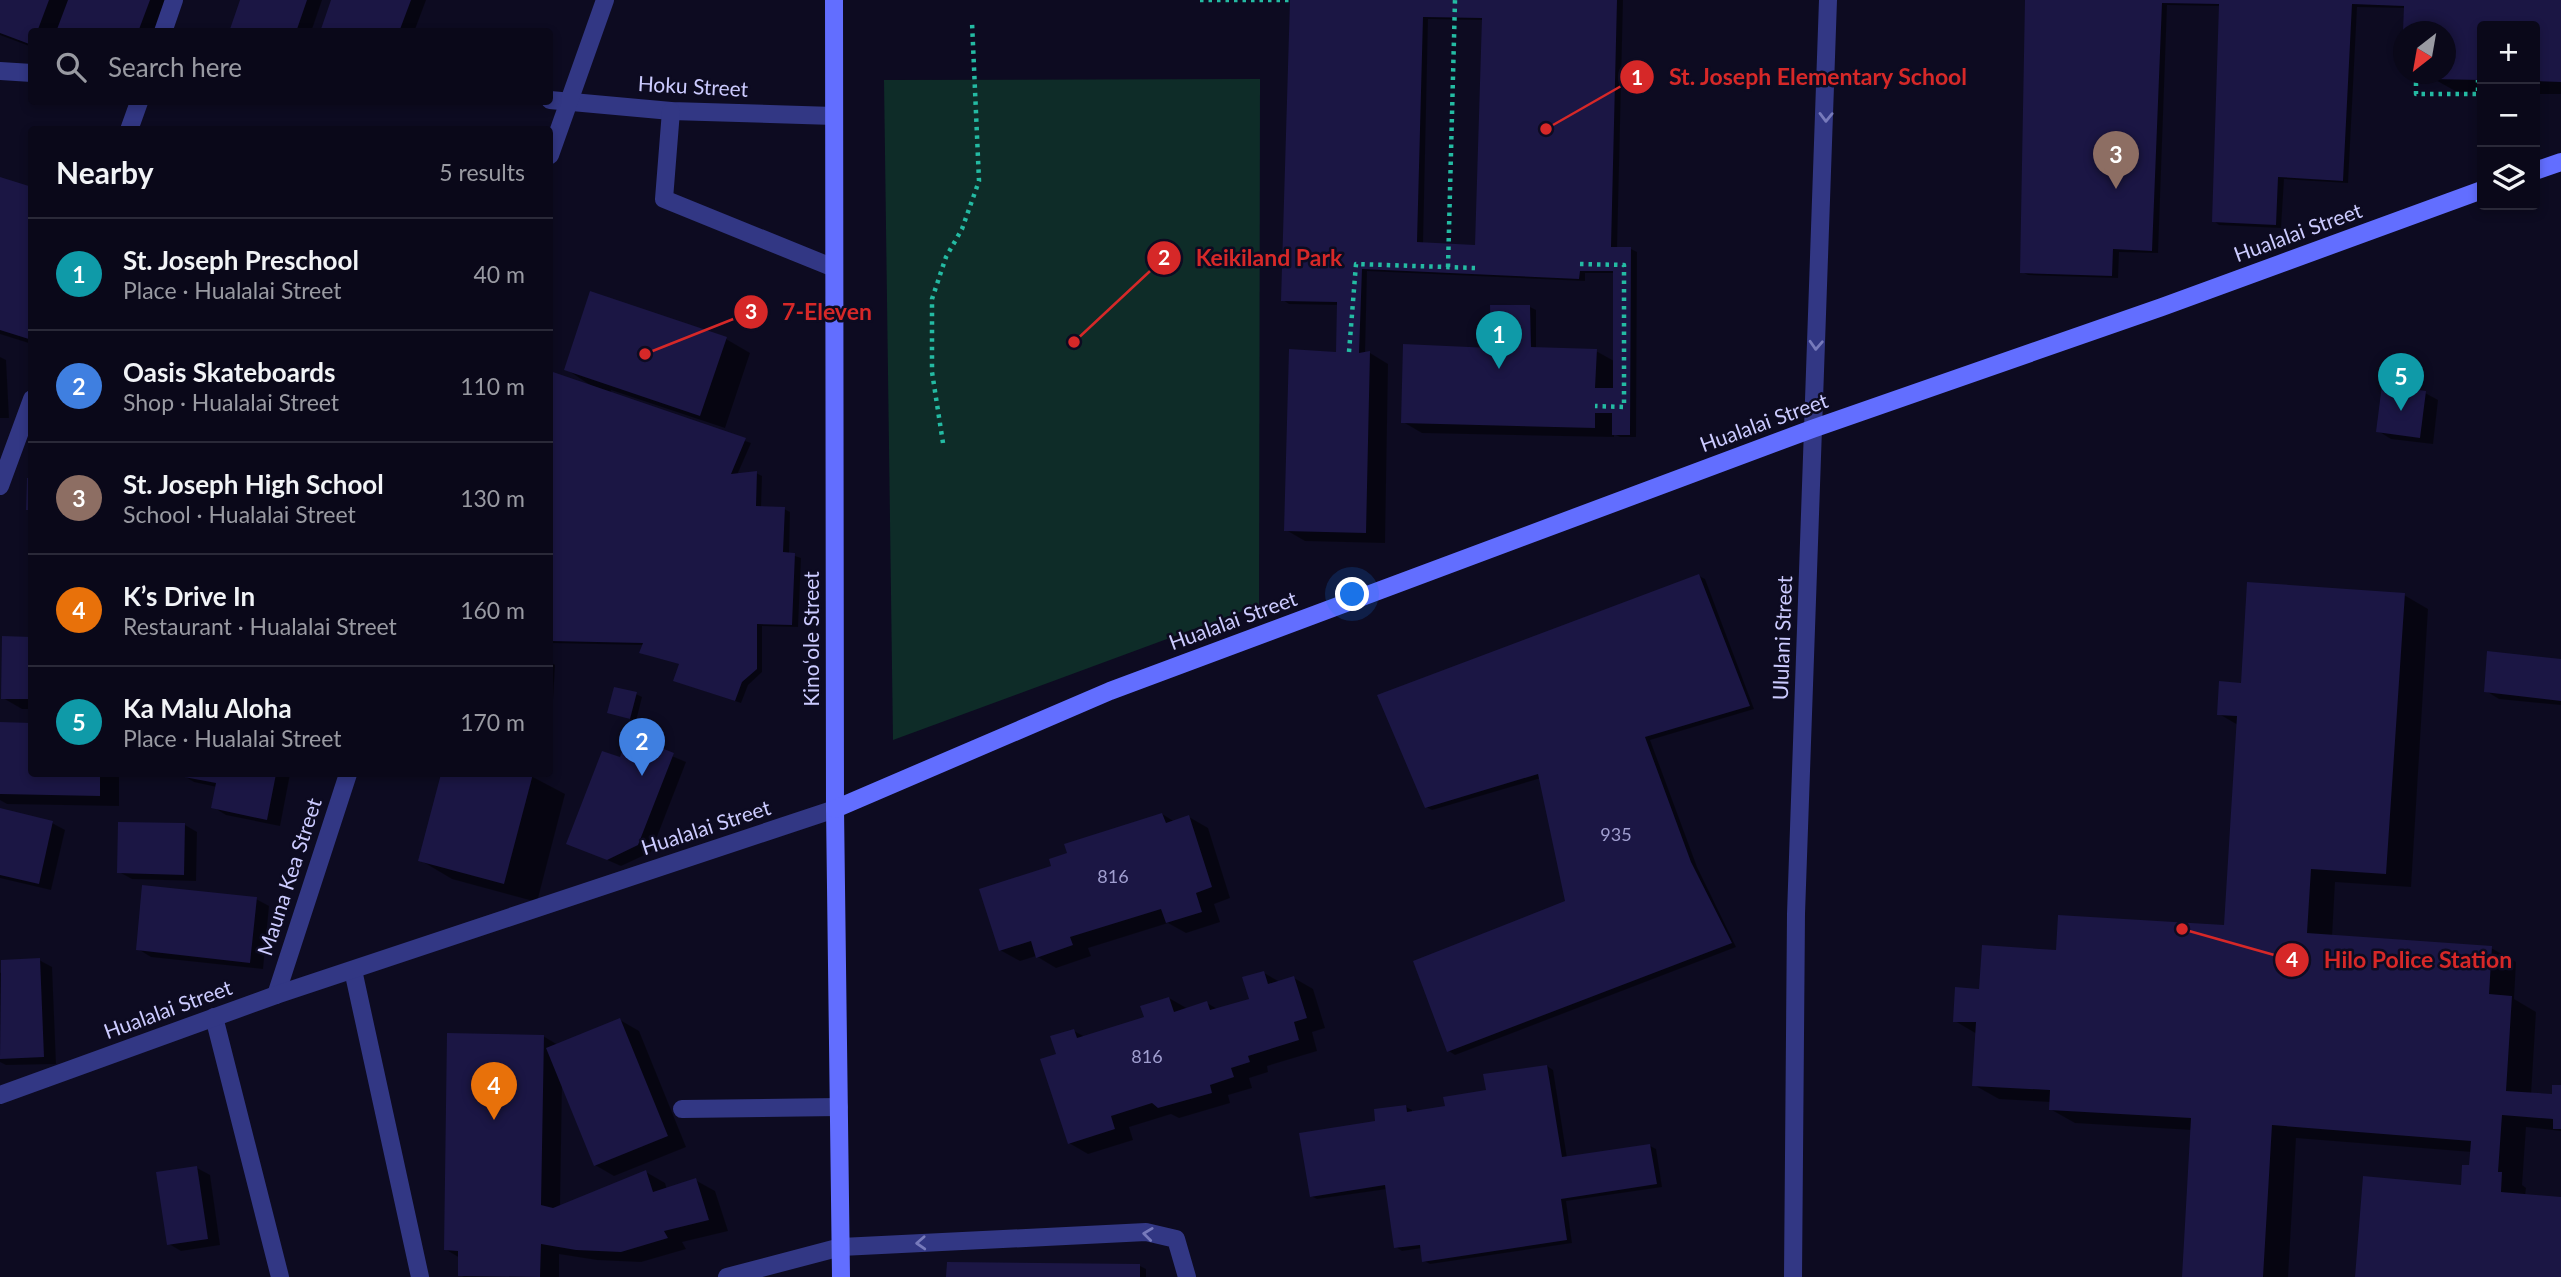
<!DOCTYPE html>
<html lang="en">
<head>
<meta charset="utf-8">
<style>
	body { margin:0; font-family:Lato,sans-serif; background:#181626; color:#f1f3f6 }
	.controls { position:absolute; right:21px; top:21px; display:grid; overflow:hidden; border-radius:7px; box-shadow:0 4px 10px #0003 }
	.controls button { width:63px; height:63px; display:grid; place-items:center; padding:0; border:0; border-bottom:2px solid #2a2938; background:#0a0819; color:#f1f3f6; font:35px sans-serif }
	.compass { position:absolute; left:2393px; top:21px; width:63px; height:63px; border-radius:50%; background:#0a0819; box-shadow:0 4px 10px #0003; rotate:211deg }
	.you { position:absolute; left:1353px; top:595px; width:24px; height:24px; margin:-18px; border:5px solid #fff; border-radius:50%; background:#1a73e8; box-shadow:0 0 0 10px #1a73e833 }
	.badge { display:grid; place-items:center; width:46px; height:46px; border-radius:50%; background:#00f6f6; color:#fff; font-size:23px; font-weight:700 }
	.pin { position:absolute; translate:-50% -58px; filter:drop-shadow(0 2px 4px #0008) }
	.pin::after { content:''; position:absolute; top:37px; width:24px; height:21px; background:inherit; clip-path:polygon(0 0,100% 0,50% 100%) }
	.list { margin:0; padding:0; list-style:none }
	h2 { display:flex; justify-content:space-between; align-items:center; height:91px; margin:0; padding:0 28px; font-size:30px }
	h2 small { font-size:23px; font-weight:400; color:#999aa2 }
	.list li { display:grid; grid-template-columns:46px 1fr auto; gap:21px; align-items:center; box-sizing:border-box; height:112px; padding:0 28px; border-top:2px solid #2a2938 }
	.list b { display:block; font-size:26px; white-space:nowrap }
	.list p { margin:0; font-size:23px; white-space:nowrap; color:#999aa2 }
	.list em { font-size:23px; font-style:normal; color:#999aa2 }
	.icon { flex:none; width:38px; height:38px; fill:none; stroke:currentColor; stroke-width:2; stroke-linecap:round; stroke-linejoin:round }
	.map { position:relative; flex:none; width:2561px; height:1277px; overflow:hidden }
	.search { position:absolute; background:#0a0819; box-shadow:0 4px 10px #0003; left:28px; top:28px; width:525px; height:77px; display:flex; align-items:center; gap:18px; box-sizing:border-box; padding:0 24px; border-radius:7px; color:#999aa2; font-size:26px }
	.panel { position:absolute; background:#0a0819; box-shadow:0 4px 10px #0003; left:28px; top:126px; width:525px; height:651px; border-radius:7px }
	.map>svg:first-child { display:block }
</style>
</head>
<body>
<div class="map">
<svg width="2561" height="1277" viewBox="0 0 2561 1277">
	<rect width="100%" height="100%" fill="#0d0b21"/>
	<path fill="#0e2c28" d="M1260,79L1259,605L893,740L884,80Z"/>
	<g fill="#0007" fill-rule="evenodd">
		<path d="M0,0H165L153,32H32V47L0,35Z"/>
		<path d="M242,0H322L311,32H231Z"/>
		<path d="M333,0H426L414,32H321Z"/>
		<path d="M1291,0H1623L1617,249H1631L1637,252L1636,437H1620L1614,434V437L1422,433L1403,422L1493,348L1530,307L1536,310V349L1596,351L1614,361L1615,273H1585V281L1367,271L1365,354L1370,353L1388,364L1385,543L1305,541L1286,530L1337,354L1339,305L1289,304L1283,300ZM1428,19L1483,20L1477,246L1423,244Z"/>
		<path d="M2028,0H2561V94H2535V26H2482V93L2457,92L2432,78V74H2446V32L2406,8L2357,7L2348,183L2284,179L2281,228L2219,225L2214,221L2221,6L2167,5L2158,253L2119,252L2118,278L2028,275L2022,272Z"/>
		<path d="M0,179L32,189V344L0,334Z"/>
		<path d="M726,339L750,353L725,428L611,390L610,394L751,443L737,475L756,473L762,476L761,508L784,509L790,512L789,554L801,558L798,627L762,626V672L748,685L741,703L681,683L680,664L647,655L641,652L644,645L550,643V373L596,389L566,369Z"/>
		<path d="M0,357L6,360L9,418H0Z"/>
		<path d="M2425,393L2438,400L2433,444L2391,439L2378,431Z"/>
		<path d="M1699,576L1705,579L1754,709L1650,740L1697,867L1736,947L1455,1055L1449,1051L1567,902L1541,778L1432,810L1426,807Z"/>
		<path d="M2404,595L2428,609L2411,887L2335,882L2332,937L2491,948L2516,962L2514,999L2536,1012L2531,1095L2554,1096L2561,1087V1131L2526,1127L2522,1185L2526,1188L2525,1196L2561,1199V1277H2357L2463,1186L2471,1166L2472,1152L2296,1138L2288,1277H2184L2192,1130L2075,1123L2050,1109L2051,1102L1999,1099L1974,1085L1977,1034L1955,1021L1981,991L2058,952L2226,927L2238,725L2219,714L2243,685Z"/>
		<path d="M32,639V709H22L3,698Z"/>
		<path d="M2561,660V705L2499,699L2486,691Z"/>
		<path d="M550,662L555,665L551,733H550Z"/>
		<path d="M636,694L642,697L636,721L609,712Z"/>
		<path d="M0,724L32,774H119V806L7,804L0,800Z"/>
		<path d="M629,738L686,762L651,852L621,866L569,843L621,760Z"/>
		<path d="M181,774H290L280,826L226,815L213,807L217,787L194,782Z"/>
		<path d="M443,774H527L565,794L537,902L452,879L420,860Z"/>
		<path d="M0,810L52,823L65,830L51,890L0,878Z"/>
		<path d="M1162,814L1175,822L1189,817L1208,828L1230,898L1214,904L1220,922L1186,933L1168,923L1088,948L1091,956L1056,968L1036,956L1020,961L1000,950L1053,867Z"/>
		<path d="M185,825L197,832L196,881L132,879L119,872Z"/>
		<path d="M256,899L269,906L263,969L151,957L138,949Z"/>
		<path d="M39,960L52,967L56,1064L6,1065L0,1062V973Z"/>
		<path d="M1264,973L1280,982L1294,978L1313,989L1325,1028L1312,1032L1317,1051L1267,1066L1268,1072L1249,1078L1252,1088L1228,1095L1230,1103L1179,1118L1171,1114L1129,1127L1133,1140L1088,1154L1069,1143L1058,1055L1074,1031L1085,1037L1146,1018L1169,998L1188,1009L1207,1003L1219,1010L1251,1000Z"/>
		<path d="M620,1020L639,1031L686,1147L614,1176L595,1165L562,1082L560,1207L646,1172L665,1183L667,1190L695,1180L715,1191L728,1231L682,1242L686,1249L641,1262L597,1260L559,1254V1277H464L460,1275V1258L445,1249L543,1036L558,1045Z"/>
		<path d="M1547,1066L1553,1070L1567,1158L1650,1146L1656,1149L1662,1187L1566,1201L1572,1243L1430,1264L1424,1261L1422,1248L1402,1251L1396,1247L1387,1189L1317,1199L1311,1196L1377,1123L1406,1107L1412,1110V1113L1447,1108Z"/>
		<path d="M197,1168L210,1175L220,1245L181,1251L169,1244Z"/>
		<path d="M948,1264L1140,1266L1146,1269V1277H948Z"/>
	</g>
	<g fill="#1b1644" fill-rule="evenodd">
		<path d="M0,0H49L37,32H32V45L0,33Z"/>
		<path d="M68,0H150L138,32H56Z"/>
		<path d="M240,0H307L296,32H229Z"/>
		<path d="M331,0H411L399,32H320Z"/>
		<path d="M1290,0H1617L1611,247H1631L1630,435H1612V413H1595V428L1401,423L1403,344L1491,348L1490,305H1530L1531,347L1597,349L1595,388H1613V271H1580L1579,279L1362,269L1359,353L1370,351L1366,533L1284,531L1289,349L1336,352L1337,302L1281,301ZM1423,17L1482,18L1475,245L1417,242Z"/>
		<path d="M2025,0H2561V82L2535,81V26H2482V80L2431,79V74H2446V32H2403L2404,6L2352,4L2343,181L2278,177L2276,225L2212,222L2219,4L2162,3L2152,251L2113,249L2112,276L2020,273Z"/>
		<path d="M0,177L32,187V340L0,330Z"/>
		<path d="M590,291L727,337L700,416L564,370Z"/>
		<path d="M550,371L746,438L731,474L757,471L756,506L785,507L783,552L795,553L792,625L757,624V669L742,682L735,701L673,681L679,664L639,653L643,643L550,641Z"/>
		<path d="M2382,385L2426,391L2420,438L2376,432Z"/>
		<path d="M27,478H32V510H26Z"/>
		<path d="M1699,574L1750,706L1645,737L1691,862L1732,943L1447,1052L1413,961L1565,901L1538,774L1425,808L1377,695Z"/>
		<path d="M2247,582L2405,593L2386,874L2311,869L2307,933L2492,946L2489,994L2512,996L2506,1091L2552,1094V1085H2561V1129H2553V1119L2502,1115L2498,1172H2502L2501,1192L2561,1197V1277H2355L2363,1176L2461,1185L2462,1165H2469L2471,1141L2272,1125L2263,1277H2182L2191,1118L2049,1110L2050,1090L1972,1086L1976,1022H1953L1955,987L1979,989L1982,945L2056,950L2058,915L2224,925L2237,716L2217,715L2219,681L2241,683Z"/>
		<path d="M2,636L32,637V699H1Z"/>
		<path d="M2487,651L2561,659V701L2484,692Z"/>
		<path d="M614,687L637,692L630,719L607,713Z"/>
		<path d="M0,722L32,723V774H100V796L0,794Z"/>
		<path d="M628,735L674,753L638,845L607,860L566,844L602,751L620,757Z"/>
		<path d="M179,774H276L267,820L211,808L216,783L179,776Z"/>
		<path d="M441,774H533L504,884L418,861Z"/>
		<path d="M0,808L53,821L39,884L0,875Z"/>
		<path d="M1162,813L1166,823L1189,815L1212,887L1196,893L1202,912L1166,923L1161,909L1070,937L1073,945L1036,958L1031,941L999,951L979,889L1051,866L1049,859L1067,853L1064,844Z"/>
		<path d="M118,822L185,823L184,875L117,873Z"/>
		<path d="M142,885L257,897L250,963L136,950Z"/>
		<path d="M40,958L44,1057L0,1059L1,960Z"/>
		<path d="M1264,971L1268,984L1294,976L1307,1018L1294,1022L1299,1040L1248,1056L1250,1062L1231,1068L1234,1077L1210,1085L1212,1093L1158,1108L1152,1103L1111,1116L1115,1129L1068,1144L1040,1059L1056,1054L1050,1036L1074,1029L1077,1038L1144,1017L1140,1006L1169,997L1174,1012L1207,1001L1210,1010L1249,999L1242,977Z"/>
		<path d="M620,1018L668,1136L594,1166L546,1048Z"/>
		<path d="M447,1033L544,1035L541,1205L553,1208L646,1170L653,1192L696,1178L709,1220L664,1231L668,1238L621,1252L576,1250L541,1244L540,1277L458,1276V1251L444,1250Z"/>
		<path d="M1547,1065L1562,1157L1650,1144L1657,1184L1561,1199L1567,1240L1422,1262L1420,1245L1394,1248L1385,1185L1310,1197L1299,1133L1375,1121L1374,1109L1406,1105L1407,1112L1445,1106L1443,1097L1486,1090L1483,1074Z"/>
		<path d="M197,1166L208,1239L167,1245L156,1172Z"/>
		<path d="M947,1262L1140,1264V1277H946Z"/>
	</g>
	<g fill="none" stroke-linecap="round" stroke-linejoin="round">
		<g stroke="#24bba3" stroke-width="4.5" stroke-dasharray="3.5 5" stroke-linecap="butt">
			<path d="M1200,0H1290"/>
			<path d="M2416,74V94H2478V80"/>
			<path d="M1580,264L1624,265V407L1595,406"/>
			<path d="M1448,267L1455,0"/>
			<path d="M1349,352L1356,264L1475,268"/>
			<path d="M943,443L932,372V299L946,257L962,229L979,181L972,22"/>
		</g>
		<g stroke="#323784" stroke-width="18">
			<path d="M163,32L174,0"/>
			<path d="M0,71L32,73"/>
			<path d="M550,100L671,111L834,116"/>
			<path d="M671,111L664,199L834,268"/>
			<path d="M129,130L139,102"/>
			<path d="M550,155L605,0"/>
			<path d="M0,486L32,399"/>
			<path d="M353,970L420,1277"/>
			<path d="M276,995L348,774"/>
			<path d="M214,1017L280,1277"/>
			<path d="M682,1109L839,1107"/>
			<path d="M727,1277L841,1247L1146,1232L1176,1239L1187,1277"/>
		</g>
		<g stroke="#323784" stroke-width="18">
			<path d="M0,1095L276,995L835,809"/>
			<path d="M1793,1277L1796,914L1828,0"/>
		</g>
		<g stroke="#626eff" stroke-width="18">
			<path d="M834,0L835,809L841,1277"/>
			<path d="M2535,171L2561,162"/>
			<path d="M835,809L1110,691L1812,429L2162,307L2482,190"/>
		</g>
	</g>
	<defs><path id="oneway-chevron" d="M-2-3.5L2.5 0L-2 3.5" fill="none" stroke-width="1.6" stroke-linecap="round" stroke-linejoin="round" transform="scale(1.75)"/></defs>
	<g stroke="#777abb">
		<use href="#oneway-chevron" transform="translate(1826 117) rotate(91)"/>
		<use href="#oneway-chevron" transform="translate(1816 345) rotate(93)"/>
		<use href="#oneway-chevron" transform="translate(1148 1234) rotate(-173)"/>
		<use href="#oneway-chevron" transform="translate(921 1243) rotate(177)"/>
	</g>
	<g text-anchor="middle" stroke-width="5" stroke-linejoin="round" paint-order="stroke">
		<g font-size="18" fill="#a09ed0">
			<text x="1616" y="841">935</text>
			<text x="1113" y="883">816</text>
			<text x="1147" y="1063">816</text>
		</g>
		<g font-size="21" fill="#cccbff" stroke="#0d0b21">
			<text transform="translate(693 87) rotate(3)" y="7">Hoku Street</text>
			<text transform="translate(2298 233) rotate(-20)" y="7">Hualalai Street</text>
			<text transform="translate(1764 423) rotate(-20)" y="7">Hualalai Street</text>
			<text transform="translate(1233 621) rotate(-20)" y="7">Hualalai Street</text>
			<text transform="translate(1783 638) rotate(-88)" y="7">Ululani Street</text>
			<text transform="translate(812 639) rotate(-90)" y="7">Kinoʻole Street</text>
			<text transform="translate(706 828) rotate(-18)" y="7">Hualalai Street</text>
			<text transform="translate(290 877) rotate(-72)" y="7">Mauna Kea Street</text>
			<text transform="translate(168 1010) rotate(-20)" y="7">Hualalai Street</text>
		</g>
	</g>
	<path fill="none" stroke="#d62828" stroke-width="2.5" d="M1546 129L1637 77M1074 342L1164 258M645 354L751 312M2182 929L2292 960"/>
	<g fill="#d62828" stroke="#0d0b21" stroke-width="2.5">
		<circle cx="1546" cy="129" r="7"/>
		<circle cx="1074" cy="342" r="7"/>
		<circle cx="645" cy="354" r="7"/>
		<circle cx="2182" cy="929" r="7"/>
		<circle cx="1637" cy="77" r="18"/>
		<circle cx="1164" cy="258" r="18"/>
		<circle cx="751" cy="312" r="18"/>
		<circle cx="2292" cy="960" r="18"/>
	</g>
	<g font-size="21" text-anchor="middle" font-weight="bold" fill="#fff">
		<text x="1637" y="85">1</text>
		<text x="1164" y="265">2</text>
		<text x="751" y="319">3</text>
		<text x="2292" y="967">4</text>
	</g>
	<g font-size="23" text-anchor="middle" font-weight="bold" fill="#d62828" stroke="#0d0b21" stroke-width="5" stroke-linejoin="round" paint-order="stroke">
		<text x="1818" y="85">St. Joseph Elementary School</text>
		<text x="1269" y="266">Keikiland Park</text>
		<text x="827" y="320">7-Eleven</text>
		<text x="2418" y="968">Hilo Police Station</text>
	</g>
</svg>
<div class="controls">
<button>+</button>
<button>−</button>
<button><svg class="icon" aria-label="layers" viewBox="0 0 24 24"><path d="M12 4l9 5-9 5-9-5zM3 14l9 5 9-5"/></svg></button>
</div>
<svg class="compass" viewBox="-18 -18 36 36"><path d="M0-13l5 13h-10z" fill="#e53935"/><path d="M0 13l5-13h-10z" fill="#999aa2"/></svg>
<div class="you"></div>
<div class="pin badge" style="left:1499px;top:369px;background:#0f9aa8">1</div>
<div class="pin badge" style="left:642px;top:776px;background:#3f7fe0">2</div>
<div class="pin badge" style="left:2116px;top:189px;background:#8d6e63">3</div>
<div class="pin badge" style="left:494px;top:1120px;background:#e8710a">4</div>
<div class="pin badge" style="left:2401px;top:411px;background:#0f9aa8">5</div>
<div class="search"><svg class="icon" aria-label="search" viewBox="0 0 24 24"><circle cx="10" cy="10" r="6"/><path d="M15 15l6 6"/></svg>Search here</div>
<section class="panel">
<h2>Nearby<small>5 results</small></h2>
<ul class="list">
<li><span class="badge" style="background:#0f9aa8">1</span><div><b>St. Joseph Preschool</b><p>Place · Hualalai Street</p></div><em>40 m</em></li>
<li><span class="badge" style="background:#3f7fe0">2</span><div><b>Oasis Skateboards</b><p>Shop · Hualalai Street</p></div><em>110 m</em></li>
<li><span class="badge" style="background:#8d6e63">3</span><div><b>St. Joseph High School</b><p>School · Hualalai Street</p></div><em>130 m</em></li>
<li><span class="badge" style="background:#e8710a">4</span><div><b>K’s Drive In</b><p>Restaurant · Hualalai Street</p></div><em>160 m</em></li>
<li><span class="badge" style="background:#0f9aa8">5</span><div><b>Ka Malu Aloha</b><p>Place · Hualalai Street</p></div><em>170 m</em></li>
</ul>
</section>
</div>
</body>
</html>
